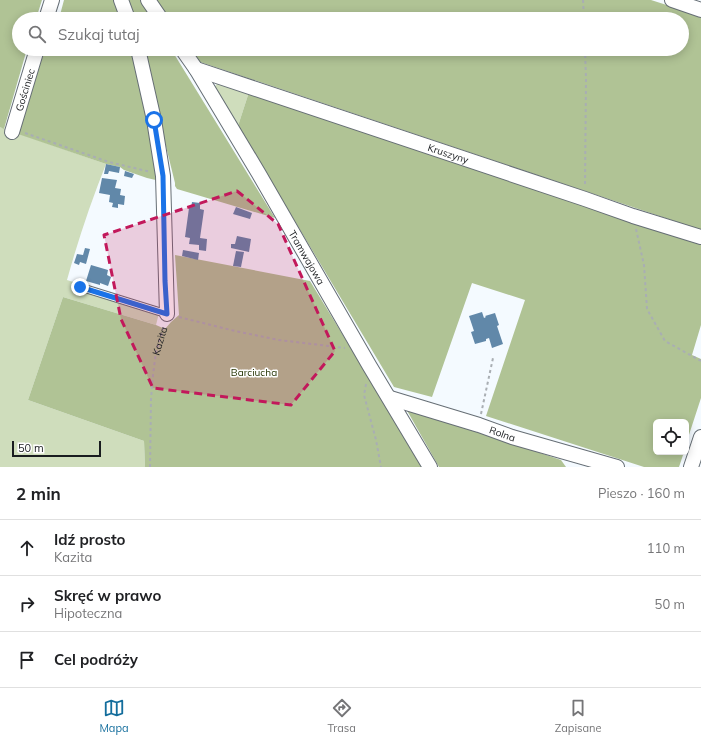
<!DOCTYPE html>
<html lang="pl">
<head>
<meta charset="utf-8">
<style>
	body { margin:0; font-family:Mulish,sans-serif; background:#f6f6f6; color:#202124 }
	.controls { position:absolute; right:12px; bottom:12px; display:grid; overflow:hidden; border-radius:6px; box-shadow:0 2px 10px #0003 }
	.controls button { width:36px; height:36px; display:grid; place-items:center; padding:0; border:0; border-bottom:1px solid #e0e0e0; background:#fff; color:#202124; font:20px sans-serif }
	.scale { position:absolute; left:12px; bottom:10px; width:89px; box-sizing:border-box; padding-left:4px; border:2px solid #191c1f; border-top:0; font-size:11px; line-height:14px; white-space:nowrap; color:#191c1f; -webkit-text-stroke:3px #fff; paint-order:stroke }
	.stop { position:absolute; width:12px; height:12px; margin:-9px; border:3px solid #1a73e8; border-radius:50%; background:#fff }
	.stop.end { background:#1a73e8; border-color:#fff; box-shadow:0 1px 4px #0008 }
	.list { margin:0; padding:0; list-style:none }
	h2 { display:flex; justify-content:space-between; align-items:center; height:52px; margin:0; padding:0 16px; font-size:17px }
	h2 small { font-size:13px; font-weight:400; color:#757577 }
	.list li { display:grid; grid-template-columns:26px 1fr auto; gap:12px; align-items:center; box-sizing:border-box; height:56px; padding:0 16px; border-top:1px solid #e0e0e0 }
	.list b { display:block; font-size:15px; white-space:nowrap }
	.list p { margin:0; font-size:13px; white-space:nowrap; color:#757577 }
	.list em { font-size:13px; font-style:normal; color:#757577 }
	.icon { flex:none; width:22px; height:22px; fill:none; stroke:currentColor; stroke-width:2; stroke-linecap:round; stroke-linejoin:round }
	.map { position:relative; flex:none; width:701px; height:467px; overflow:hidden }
	.search { position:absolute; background:#fff; box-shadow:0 2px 10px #0003; left:12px; right:12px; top:12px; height:44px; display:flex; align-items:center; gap:10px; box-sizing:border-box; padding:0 14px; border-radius:22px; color:#757577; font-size:15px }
	.sheet { height:220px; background:#fff }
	nav { display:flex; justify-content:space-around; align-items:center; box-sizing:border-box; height:56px; border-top:1px solid #e0e0e0; background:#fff; font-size:11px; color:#757577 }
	nav a { display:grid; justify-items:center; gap:2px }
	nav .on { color:#136d9c }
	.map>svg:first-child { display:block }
</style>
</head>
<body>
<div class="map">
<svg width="701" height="467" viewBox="0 0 701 467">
	<rect width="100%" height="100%" fill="#f4faff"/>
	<g fill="#cfddbc">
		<path d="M220,82L249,92L238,126L215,91C214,86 216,84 220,82Z"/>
		<path d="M0,127L106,164C91,202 78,240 67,280L160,309L156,325L63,297L28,400L144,441L145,467H0Z"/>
	</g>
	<g fill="#b0c395">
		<path d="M0,0H42L36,19H19V49H27L4,129L0,127Z"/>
		<path d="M64,0H118L123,19H55L56,14L60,15Z"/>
		<path d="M128,0H141L153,19H134Z"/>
		<path d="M156,0H651L701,16V230L200,62L190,49H682V19H169Z"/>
		<path d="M45,49H131L160,181L147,178L124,170L120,167L106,164L18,134Z"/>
		<path d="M142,49H171L275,218L177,189L175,186V183Z"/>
		<path d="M249,92L701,244V325L692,355L701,359V398L686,444V422H656V452H684L679,467H644L486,416L525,300L472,283L432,397L394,387L238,126Z"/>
		<path d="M175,255L310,281L423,467H145L144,441L28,400L63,297L156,325L165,329L171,322L179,315Z"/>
		<path d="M405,407L561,460L566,467H439Z"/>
	</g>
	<g fill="#6188a9">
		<path d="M106,164L120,167L119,173L109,171L108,174H104Z"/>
		<path d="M125,171L134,174L132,178L124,176Z"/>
		<path d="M102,178L117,180L115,188L121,189L120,195L125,196L124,205L118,204V208L112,207L113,203L109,202L110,195L99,193Z"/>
		<path d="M192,202L200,203V209L204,210L200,238L207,239L206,251L199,250V245L189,244L190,238L185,237L189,208H191Z"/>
		<path d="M236,207L252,213L250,219L233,214Z"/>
		<path d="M237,236L251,239L249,252L231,248V244H235Z"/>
		<path d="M85,248L90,249L86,264L80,262L79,265L74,263L77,254L83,255Z"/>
		<path d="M183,250L199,253L198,260L182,256Z"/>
		<path d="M236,251L244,252L241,267L233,266Z"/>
		<path d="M91,265L108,270L107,275L111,277L108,286L100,283V285L86,281Z"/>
		<path d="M482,312L484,318L486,317L485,316L495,313L499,325L497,326L503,344L492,348L489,338L486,339V341L475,344L471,332L474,331L469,316Z"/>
	</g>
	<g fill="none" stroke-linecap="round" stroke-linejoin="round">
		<g stroke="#666e75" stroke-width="9">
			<path id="lane" d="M80,287L167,314"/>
		</g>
		<g stroke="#666e75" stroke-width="16">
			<g id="street">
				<path d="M121,0L128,19"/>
				<path d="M148,0L161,19"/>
				<path d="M672,0L701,10"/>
				<path d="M46,19L52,0"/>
				<path d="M138,49L154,120L163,176L167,314"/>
				<path id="s2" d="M182,49L196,69L259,174L369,365L430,467"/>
				<path id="s3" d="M196,69L585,199L633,216L701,237"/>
				<path id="s4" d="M12,132L37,49"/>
				<path id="s5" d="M390,398L479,425L512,437L617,467"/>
				<path d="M691,467L701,437"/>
			</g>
		</g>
		<g stroke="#a9aeb3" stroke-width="2" stroke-dasharray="3 3" stroke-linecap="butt">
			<path d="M583,0L584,19"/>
			<path d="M585,49L586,79L585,186"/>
			<path d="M25,133L109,162L151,172"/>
			<path d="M636,229L644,265L647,309L665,341L701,361"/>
			<path d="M179,317L235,331L279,340L345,348"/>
			<path d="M366,384L364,395L376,440L381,467"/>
			<path d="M481,414L493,358"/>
			<path id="s1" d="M150,467L151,399L153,375L156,352L164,326"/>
		</g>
		<use href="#lane" stroke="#fff" stroke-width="7"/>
		<use href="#street" stroke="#fff" stroke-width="14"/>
	</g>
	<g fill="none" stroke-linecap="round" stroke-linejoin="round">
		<path stroke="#1a73e8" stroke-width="5" d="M80,287L167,314L165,281L163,176L154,120"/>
	</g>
	<path fill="#c2185b" fill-opacity="0.2" stroke="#c2185b" stroke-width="3" stroke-dasharray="8 5" stroke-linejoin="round" d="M237,191L278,224L335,351L291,405L153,388L121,319L104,235Z"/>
	<g text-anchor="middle" stroke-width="3" stroke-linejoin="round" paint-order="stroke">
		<g font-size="10" fill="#191c1f" stroke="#fff">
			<text dy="4" stroke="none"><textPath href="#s4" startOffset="44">Gościniec</textPath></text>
			<text dy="4" stroke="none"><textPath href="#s3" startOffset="266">Kruszyny</textPath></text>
			<text dy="4" stroke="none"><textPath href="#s2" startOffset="243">Tramwajowa</textPath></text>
			<text dy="4" stroke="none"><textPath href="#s1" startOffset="127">Kazita</textPath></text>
			<text dy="4" stroke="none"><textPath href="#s5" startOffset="118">Rolna</textPath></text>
		</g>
		<g font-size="10" fill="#223200" stroke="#fff">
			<text x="254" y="376">Barciucha</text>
		</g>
	</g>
</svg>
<div class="controls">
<button><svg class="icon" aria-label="locate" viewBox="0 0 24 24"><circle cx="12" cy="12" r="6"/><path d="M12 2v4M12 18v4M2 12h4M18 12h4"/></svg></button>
</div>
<div class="scale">50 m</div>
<div class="stop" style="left:154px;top:120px"></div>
<div class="stop end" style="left:80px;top:287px"></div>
<div class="search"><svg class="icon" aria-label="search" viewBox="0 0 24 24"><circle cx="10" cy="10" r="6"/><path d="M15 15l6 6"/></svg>Szukaj tutaj</div>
</div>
<section class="sheet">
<h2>2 min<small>Pieszo · 160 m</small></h2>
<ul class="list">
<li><svg class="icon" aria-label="ahead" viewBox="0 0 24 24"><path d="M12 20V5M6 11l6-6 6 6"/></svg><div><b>Idź prosto</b><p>Kazita</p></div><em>110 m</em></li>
<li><svg class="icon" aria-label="right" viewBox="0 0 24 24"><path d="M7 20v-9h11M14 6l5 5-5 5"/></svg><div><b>Skręć w prawo</b><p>Hipoteczna</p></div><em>50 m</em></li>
<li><svg class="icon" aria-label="arrive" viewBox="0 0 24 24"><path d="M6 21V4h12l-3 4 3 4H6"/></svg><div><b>Cel podróży</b></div></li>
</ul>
</section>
<nav>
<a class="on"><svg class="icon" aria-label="map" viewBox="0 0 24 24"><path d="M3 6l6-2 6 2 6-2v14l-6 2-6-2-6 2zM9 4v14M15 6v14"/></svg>Mapa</a>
<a><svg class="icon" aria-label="directions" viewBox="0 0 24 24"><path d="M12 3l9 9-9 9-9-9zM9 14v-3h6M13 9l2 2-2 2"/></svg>Trasa</a>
<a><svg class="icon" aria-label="saved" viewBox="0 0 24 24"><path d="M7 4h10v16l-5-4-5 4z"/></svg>Zapisane</a>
</nav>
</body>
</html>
